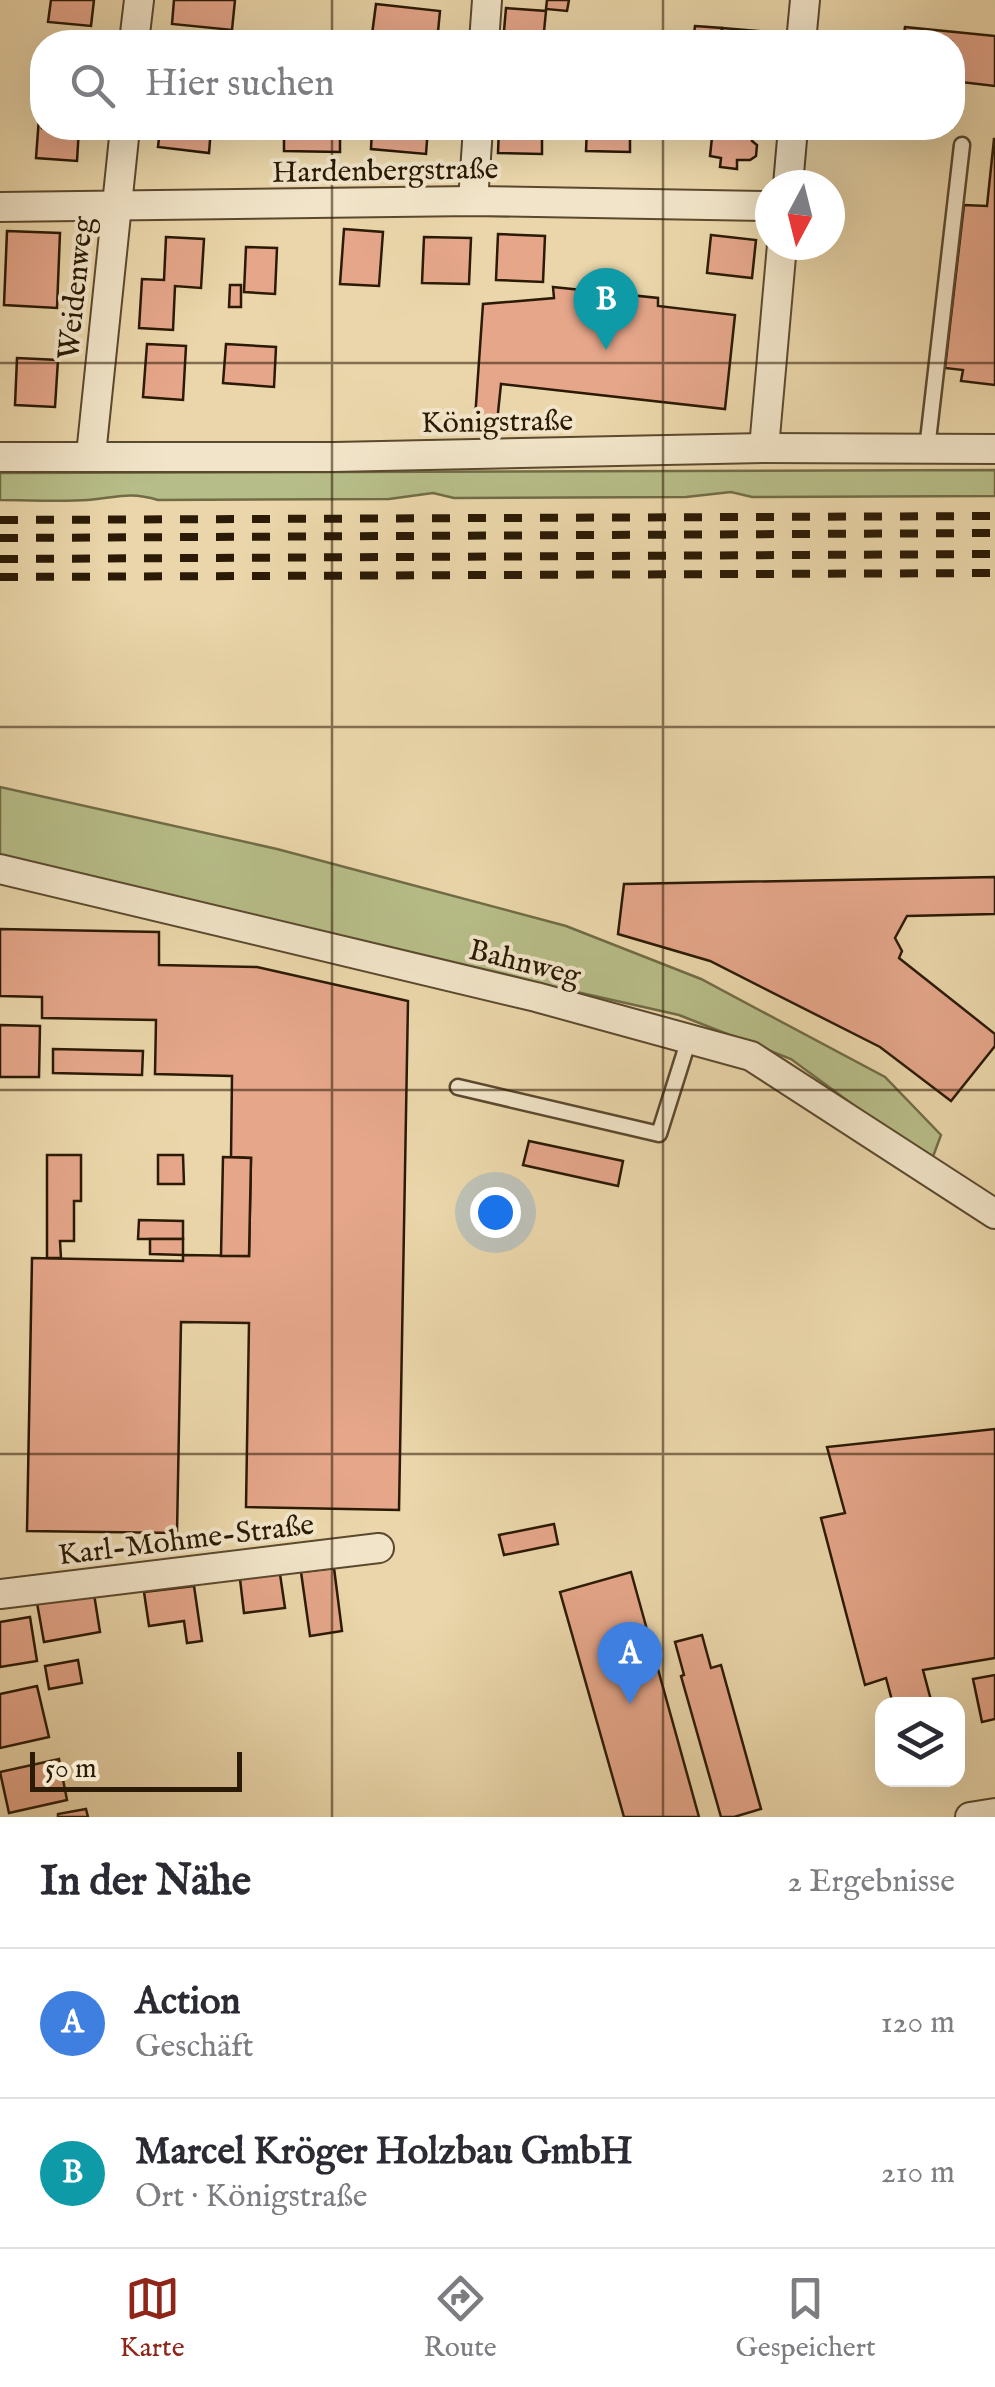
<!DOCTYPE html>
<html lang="de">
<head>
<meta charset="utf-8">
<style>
	body { margin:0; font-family:"IM FELL English",serif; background:#f7f7f7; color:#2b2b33 }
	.controls { position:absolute; right:30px; bottom:30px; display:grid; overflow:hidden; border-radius:20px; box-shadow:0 10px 40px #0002 }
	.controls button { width:90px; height:90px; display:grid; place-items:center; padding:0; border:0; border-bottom:2px solid #e1e1e2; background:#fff; color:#2b2b33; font:50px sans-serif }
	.compass { position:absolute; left:755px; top:170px; width:90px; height:90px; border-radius:50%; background:#fff; box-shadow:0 10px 40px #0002; rotate:187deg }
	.scale { position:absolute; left:30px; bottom:25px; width:212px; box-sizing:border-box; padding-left:10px; border:5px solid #2b1a05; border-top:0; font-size:28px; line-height:35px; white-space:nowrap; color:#2b1a05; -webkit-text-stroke:8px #f1e4c8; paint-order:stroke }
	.you { position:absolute; left:495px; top:1212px; width:35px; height:35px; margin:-25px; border:8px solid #fff; border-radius:50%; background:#1a73e8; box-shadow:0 0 0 15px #1a73e833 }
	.badge { display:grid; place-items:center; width:65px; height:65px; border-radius:50%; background:#8f2418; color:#fff; font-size:32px; font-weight:700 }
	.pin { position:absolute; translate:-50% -82px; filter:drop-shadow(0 2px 5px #0008) }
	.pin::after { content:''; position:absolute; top:52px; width:35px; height:30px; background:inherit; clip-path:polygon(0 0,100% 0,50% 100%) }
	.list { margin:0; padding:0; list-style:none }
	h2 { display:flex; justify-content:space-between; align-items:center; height:130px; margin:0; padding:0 40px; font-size:42px }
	h2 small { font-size:32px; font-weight:400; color:#7c7c81 }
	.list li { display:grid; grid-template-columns:65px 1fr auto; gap:30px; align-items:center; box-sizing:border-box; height:150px; padding:0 40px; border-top:2px solid #e1e1e2 }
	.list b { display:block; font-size:38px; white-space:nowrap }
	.list p { margin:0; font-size:32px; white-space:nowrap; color:#7c7c81 }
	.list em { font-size:32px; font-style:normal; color:#7c7c81 }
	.icon { flex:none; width:55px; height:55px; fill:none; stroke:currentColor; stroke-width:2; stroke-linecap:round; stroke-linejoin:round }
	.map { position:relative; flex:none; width:995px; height:1817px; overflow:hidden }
	.search { position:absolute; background:#fff; box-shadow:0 10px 40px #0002; left:30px; right:30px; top:30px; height:110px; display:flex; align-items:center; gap:25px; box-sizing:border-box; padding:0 35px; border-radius:40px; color:#7c7c81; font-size:38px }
	.sheet { height:430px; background:#fff }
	nav { display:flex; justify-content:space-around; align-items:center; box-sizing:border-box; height:140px; border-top:2px solid #e1e1e2; background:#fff; font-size:28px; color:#7c7c81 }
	nav a { display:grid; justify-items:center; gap:5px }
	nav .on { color:#8f2418 }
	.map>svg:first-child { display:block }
</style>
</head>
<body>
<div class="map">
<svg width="995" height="1817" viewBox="0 0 995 1817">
	<rect width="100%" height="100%" fill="#ead6aa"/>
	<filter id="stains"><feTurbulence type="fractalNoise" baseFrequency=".002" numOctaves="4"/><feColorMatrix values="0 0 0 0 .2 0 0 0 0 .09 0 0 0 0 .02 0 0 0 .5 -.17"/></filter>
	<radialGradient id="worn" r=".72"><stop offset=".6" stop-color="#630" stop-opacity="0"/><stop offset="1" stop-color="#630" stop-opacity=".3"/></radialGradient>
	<g fill="#b7bd88" stroke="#716c46" stroke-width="2.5">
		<path d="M995,470V496L752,497L731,492L686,497L454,498L433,493L389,499L158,500C128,491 116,498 88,500C59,502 29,500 0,500V473Z"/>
		<path d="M0,787L277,849L566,926L701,979L885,1077L941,1135L931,1162L791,1059L679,1015L0,862Z"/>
	</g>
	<g fill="#e5a68a" stroke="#2b1a05" stroke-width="2.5">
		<path d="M51,0H94L91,26L48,22Z"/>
		<path d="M174,0H235L232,30L172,24Z"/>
		<path d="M547,0H569L567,11L546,9Z"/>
		<path d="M376,4L440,11L437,42H371Z"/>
		<path d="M506,8L546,11L543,42H503Z"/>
		<path d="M695,26L722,28L721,42H693Z"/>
		<path d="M905,27L995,36V86L952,81V42H903Z"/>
		<path d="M722,28L769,32L768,42H721Z"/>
		<path d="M40,104H42V128H79L77,161L36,158Z"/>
		<path d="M160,128H211L209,153L158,147Z"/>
		<path d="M284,128H349V131H340V152L284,151Z"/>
		<path d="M372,128H428L426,154L371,149Z"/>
		<path d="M499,128H542V154L498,153Z"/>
		<path d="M587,128H630V152L586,151Z"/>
		<path d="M713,128H754L752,141L757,145L756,156L750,160H737V169L720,167L721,158L710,156Z"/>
		<path d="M994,139H995V385L961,381L963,370L945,368L964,205L987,206Z"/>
		<path d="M344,229L383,232L379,286L340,284Z"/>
		<path d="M7,231L60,233L57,308L4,305Z"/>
		<path d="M498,234L545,236L543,282L496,280Z"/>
		<path d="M711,235L756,240L752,278L707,273Z"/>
		<path d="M166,237L204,239L201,288L175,286L173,330L139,328L142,279L164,280Z"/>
		<path d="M424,237L471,238L469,284L422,283Z"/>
		<path d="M246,247L277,248L275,294L244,292Z"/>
		<path d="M230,285H241V307H229Z"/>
		<path d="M553,287L658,298V306L735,315L725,409L501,384L496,432L474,433L483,304L554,298Z"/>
		<path d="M147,344L186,346L183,400L143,397Z"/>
		<path d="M226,344L276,347L274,387L223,383Z"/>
		<path d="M17,358L58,360L55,407L15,405Z"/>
		<path d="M995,877V914L907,916L895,938L902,951L899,958L995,1034V1046L951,1101L880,1047L710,961L618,934L624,884Z"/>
		<path d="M0,929L159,932V965L257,967L408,1001L399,1510L246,1507L249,1323L181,1322L177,1533L27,1531L32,1258L183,1261V1255L249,1256L251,1158L231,1157L232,1076L155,1074L156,1020L42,1018V997L0,996Z"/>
		<path d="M0,1025L40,1026L39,1077H0Z"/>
		<path d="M53,1049L143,1051L142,1075L53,1073Z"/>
		<path d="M529,1141L623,1161L618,1186L523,1165Z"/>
		<path d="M47,1155H81V1201H74V1241H60L61,1258H47Z"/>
		<path d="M158,1155H183L184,1184H158Z"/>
		<path d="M223,1157L251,1158L249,1256H221Z"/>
		<path d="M139,1220L183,1221V1239H138Z"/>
		<path d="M150,1239H183V1255L150,1254Z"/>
		<path d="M995,1429V1658L923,1670L932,1704H893L886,1678L865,1685L821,1518L845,1513L827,1447Z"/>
		<path d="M554,1524L558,1544L504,1555L499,1535Z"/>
		<path d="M334,1568L342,1631L310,1636L301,1572Z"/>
		<path d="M631,1572L699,1817H624L560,1592Z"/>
		<path d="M280,1574L285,1608L244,1613L240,1579Z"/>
		<path d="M194,1586L202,1641L187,1643L184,1621L149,1626L144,1592Z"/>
		<path d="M94,1594L100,1632L44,1642L37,1603Z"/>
		<path d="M30,1617L37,1661L0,1667V1622Z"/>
		<path d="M702,1635L711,1668L721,1665L761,1809L734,1817H721L681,1676L684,1675L675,1642Z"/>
		<path d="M78,1660L82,1683L49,1689L45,1666Z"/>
		<path d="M995,1675V1719L982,1722L973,1679Z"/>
		<path d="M37,1686L49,1737L0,1748V1694Z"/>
		<path d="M59,1759L67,1800L9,1813L0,1772Z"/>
		<path d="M86,1809L88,1817H58V1814Z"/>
	</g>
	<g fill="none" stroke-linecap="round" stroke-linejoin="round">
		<g stroke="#5b492e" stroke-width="19">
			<g id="service">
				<path d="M927,449L962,145"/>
				<path d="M458,1087L659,1134L689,1039"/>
			</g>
		</g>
		<g stroke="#5b492e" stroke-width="32">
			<g id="minor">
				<path d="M134,42L139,0"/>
				<path d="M484,42L487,0"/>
				<path d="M801,42L805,0"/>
				<path d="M788,185L793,128"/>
				<path d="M473,201L478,128"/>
				<path d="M0,207L473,201L770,206"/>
				<path d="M764,448L782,245"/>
				<path d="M91,455L125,128"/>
				<path d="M0,457H334L764,448L995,449"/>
				<path d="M0,869L536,997L751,1056L995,1214"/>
				<path d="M0,1594L379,1548"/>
				<path d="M970,1817L995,1813"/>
			</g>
		</g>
		<use href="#service" stroke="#f1e4c8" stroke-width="14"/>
		<use href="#minor" stroke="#f1e4c8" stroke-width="28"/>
		<g stroke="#2b1a05" stroke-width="8" stroke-dasharray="18 18" stroke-linecap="butt">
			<path d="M0,520L995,516"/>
			<path d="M0,538L995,533"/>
			<path d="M0,559L995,554"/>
			<path d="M0,577L995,573"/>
		</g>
	</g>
	<path fill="none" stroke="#2b1a05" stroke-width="2.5" stroke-opacity="0.55" d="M332,0V42M663,0V42M332,128V1817M663,128V1817M0,363H995M0,727H995M0,1090H995M0,1454H995"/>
	<g text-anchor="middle" stroke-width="8" stroke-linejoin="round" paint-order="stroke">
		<g font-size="30" fill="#2b1a05" stroke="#f1e4c8">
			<text transform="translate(385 170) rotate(-1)" y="10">Hardenbergstraße</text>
			<text transform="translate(75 288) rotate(-84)" y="10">Weidenweg</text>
			<text transform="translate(497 421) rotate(-1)" y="10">Königstraße</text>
			<text transform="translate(525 962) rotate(14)" y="10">Bahnweg</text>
			<text transform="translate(186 1539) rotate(-7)" y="10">Karl-Mohme-Straße</text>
		</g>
	</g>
	<rect width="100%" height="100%" filter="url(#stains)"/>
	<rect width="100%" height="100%" fill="url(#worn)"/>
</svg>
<div class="controls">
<button><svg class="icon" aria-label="layers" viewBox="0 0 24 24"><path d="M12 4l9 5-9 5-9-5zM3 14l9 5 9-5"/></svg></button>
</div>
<svg class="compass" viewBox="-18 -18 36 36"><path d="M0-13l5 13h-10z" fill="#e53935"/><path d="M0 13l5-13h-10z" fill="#7c7c81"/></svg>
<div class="scale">50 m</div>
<div class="you"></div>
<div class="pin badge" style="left:630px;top:1704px;background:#3f7fe0">A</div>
<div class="pin badge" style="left:606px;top:350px;background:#0f9aa8">B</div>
<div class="search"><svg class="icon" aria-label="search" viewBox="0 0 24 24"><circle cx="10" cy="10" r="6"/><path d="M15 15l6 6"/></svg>Hier suchen</div>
</div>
<section class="sheet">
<h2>In der Nähe<small>2 Ergebnisse</small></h2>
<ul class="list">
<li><span class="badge" style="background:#3f7fe0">A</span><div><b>Action</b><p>Geschäft</p></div><em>120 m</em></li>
<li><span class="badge" style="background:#0f9aa8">B</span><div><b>Marcel Kröger Holzbau GmbH</b><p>Ort · Königstraße</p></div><em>210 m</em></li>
</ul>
</section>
<nav>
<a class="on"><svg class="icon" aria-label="map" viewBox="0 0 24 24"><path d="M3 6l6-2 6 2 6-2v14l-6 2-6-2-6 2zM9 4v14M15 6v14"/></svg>Karte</a>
<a><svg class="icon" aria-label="directions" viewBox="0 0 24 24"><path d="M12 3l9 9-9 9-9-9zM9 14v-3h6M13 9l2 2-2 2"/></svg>Route</a>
<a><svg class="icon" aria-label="saved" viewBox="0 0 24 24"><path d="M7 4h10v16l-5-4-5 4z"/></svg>Gespeichert</a>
</nav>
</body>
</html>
